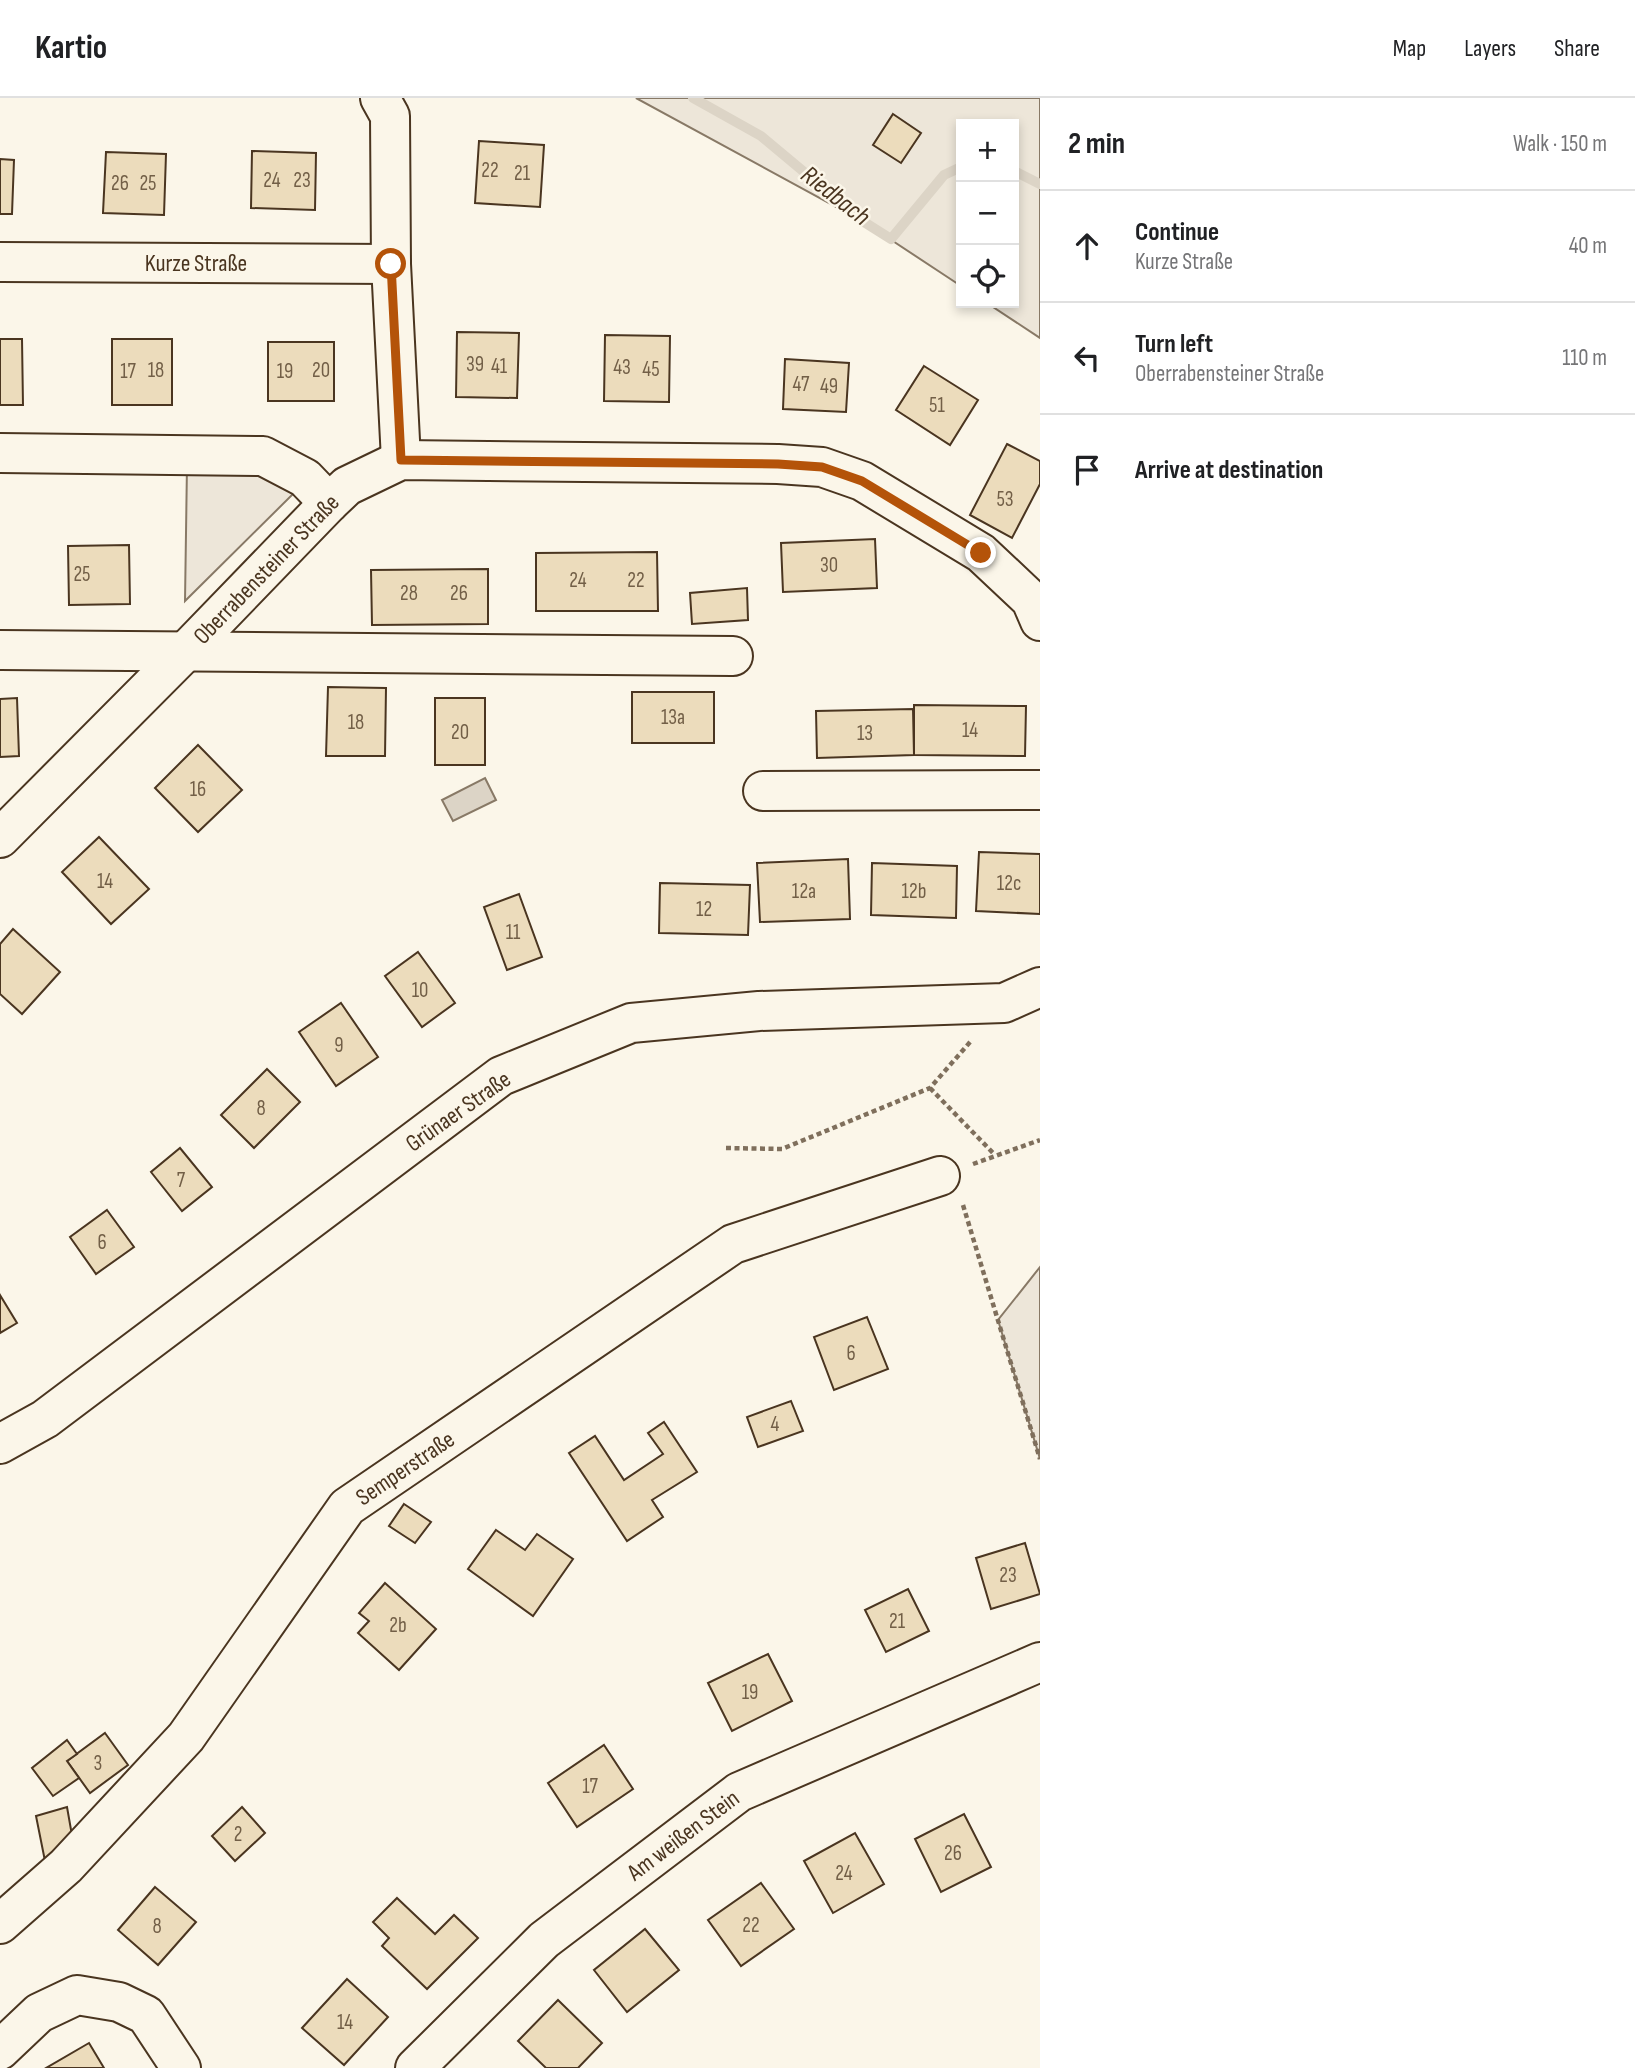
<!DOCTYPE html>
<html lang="en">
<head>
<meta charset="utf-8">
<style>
	body { margin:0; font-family:"Sofia Sans Condensed",sans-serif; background:#f2f2f2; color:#202124 }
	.controls { position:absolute; right:21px; top:21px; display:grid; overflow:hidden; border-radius:0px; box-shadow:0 4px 10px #0003 }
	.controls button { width:63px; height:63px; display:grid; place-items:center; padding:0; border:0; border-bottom:2px solid #e0e0e0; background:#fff; color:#202124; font:35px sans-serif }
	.stop { position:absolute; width:21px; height:21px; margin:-16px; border:5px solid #b45309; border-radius:50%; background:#fff }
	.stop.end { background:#b45309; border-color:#fff; box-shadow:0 2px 7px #0008 }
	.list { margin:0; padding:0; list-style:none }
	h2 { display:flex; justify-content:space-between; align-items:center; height:91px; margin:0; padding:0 28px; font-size:30px }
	h2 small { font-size:23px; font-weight:400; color:#757577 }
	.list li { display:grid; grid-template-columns:46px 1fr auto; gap:21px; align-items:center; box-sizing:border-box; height:112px; padding:0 28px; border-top:2px solid #e0e0e0 }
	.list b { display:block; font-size:26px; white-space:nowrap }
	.list p { margin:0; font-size:23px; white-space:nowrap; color:#757577 }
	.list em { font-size:23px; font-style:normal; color:#757577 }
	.icon { flex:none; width:38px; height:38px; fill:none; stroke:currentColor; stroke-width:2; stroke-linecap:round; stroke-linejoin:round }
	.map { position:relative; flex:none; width:1040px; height:1970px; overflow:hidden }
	header { display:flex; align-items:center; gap:42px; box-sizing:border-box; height:98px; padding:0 35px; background:#fff; border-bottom:2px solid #e0e0e0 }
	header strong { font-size:33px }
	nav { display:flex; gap:38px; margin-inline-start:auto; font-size:24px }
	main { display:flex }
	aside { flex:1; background:#fff }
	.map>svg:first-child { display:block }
</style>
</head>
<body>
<header>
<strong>Kartio</strong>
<nav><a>Map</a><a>Layers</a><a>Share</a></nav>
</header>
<main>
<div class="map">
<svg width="1040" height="1970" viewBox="0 0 1040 1970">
	<rect width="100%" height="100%" fill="#fbf6e9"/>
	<g fill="#ede6d9" stroke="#887966" stroke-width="2">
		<path d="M636,0H1040V240L987,205H1014V26H961V188L864,124Z"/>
		<path d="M187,367L259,370L296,393L185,503Z"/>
		<path d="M1040,1169V1361L998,1222Z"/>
	</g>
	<path fill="#dcd4c6" stroke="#887966" stroke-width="2" d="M485,680L496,702L453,723L442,702Z"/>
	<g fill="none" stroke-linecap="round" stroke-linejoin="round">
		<g stroke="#dcd4c6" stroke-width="10">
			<path d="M693,0L761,38L864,124L891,141L944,77L961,69"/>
			<path d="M1014,73L1040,86"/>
		</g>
	</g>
	<g fill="#ecdcbc" stroke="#4a3520" stroke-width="2">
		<path d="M893,16L921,35L901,65L873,47Z"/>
		<path d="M479,43L544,47L540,109L475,105Z"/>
		<path d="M252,53L316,55L315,112L251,110Z"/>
		<path d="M106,54L166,56L164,117L103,115Z"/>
		<path d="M0,61L14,62L12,116H0Z"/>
		<path d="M457,234L519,235L517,300L456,299Z"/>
		<path d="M605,237L670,238L669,304L604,303Z"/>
		<path d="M0,241H22L23,307H0Z"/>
		<rect x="112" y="241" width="60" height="66"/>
		<rect x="268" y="244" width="66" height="59"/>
		<path d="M785,261L849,265L846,314L783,311Z"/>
		<path d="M924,268L978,302L950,347L896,312Z"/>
		<path d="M1007,346L1040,363V386L1012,440L970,417Z"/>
		<path d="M875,441L877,490L783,494L781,445Z"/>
		<path d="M129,447L130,506L69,507L68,448Z"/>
		<path d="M657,454L658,513H536V455Z"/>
		<path d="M488,471V526L372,527L371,472Z"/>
		<path d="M747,490L748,522L692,526L690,495Z"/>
		<path d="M328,589L386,590L385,658H326Z"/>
		<rect x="632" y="594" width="82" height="51"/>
		<path d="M17,600L19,658L0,659V601Z"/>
		<rect x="435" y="600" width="50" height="67"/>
		<path d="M914,607L1026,608L1025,658L914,657Z"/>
		<path d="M913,611L914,657L817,660L816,613Z"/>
		<path d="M198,647L242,692L198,734L155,690Z"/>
		<path d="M99,739L149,791L111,826L62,774Z"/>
		<path d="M979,754L1040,756V816L976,813Z"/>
		<path d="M848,761L850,821L760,824L757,765Z"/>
		<path d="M872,765L957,768L956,820L871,817Z"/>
		<path d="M660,785L750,787L748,837L659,835Z"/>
		<path d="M519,796L542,859L507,872L484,809Z"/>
		<path d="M13,831L60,874L22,916L0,896V846Z"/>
		<path d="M418,854L455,905L422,929L385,878Z"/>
		<path d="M341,905L378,959L336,988L299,934Z"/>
		<path d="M267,971L300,1004L254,1050L221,1017Z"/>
		<path d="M180,1050L212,1089L182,1113L151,1074Z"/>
		<path d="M107,1112L134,1149L96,1176L70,1139Z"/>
		<path d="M0,1197L17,1225L0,1235Z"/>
		<path d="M867,1219L888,1271L834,1292L814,1239Z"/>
		<path d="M791,1303L803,1333L758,1349L747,1319Z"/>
		<path d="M664,1324L697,1374L652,1402L663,1419L627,1443L569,1355L595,1338L624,1382L663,1356L648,1335Z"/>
		<path d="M404,1406L431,1424L415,1445L389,1428Z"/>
		<path d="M496,1432L525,1452L537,1436L573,1461L533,1518L468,1471Z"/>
		<path d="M1025,1445L1040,1496L991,1511L976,1460Z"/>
		<path d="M385,1485L436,1531L399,1572L358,1535L369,1523L359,1515Z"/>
		<path d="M908,1491L929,1533L886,1554L865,1512Z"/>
		<path d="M768,1556L792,1603L732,1633L708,1585Z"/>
		<path d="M105,1635L128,1667L90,1695L67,1663Z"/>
		<path d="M67,1642L77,1656L67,1663L79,1680L53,1698L32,1670Z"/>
		<path d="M604,1647L633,1691L577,1729L548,1685Z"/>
		<path d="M67,1709L73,1743L45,1763L36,1718Z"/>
		<path d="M242,1709L265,1735L235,1763L212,1738Z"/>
		<path d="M964,1716L991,1769L941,1794L915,1741Z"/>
		<path d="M855,1735L884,1786L833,1815L804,1763Z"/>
		<path d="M761,1785L794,1831L741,1868L708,1822Z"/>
		<path d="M155,1789L196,1824L158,1867L118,1832Z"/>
		<path d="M397,1800L435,1836L454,1817L478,1840L427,1891L382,1848L389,1840L373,1824Z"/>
		<path d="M645,1831L679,1872L627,1914L594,1872Z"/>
		<path d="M347,1881L388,1919L344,1967L302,1930Z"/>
		<path d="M558,1902L602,1945L578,1970H546L518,1943Z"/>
		<path d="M89,1945L104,1970H46Z"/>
	</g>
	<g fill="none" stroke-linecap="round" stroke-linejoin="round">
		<g stroke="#4a3520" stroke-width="42">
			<g id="minor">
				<path d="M380,0L390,18L391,166L401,362"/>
				<path d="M0,164L391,166"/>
				<path d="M0,355L263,358L305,380L329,405"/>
				<path d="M0,552L733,558"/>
				<path d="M763,693L1040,692"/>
				<path d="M0,740L186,553L329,405L347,388L401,362L778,366L822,369L862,383L981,455L1031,502L1040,523"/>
				<path d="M0,1346L45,1321L501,978L631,925L759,913L1004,905L1040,889"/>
				<path d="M0,1826L66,1768L186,1639L347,1409L733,1146L940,1078"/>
				<path d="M0,1952L39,1915L77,1897L119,1904L146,1917L181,1970"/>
				<path d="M415,1970L544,1842L739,1694L1040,1564"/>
			</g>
		</g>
		<g stroke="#7f6f5c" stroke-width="4.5" stroke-dasharray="5 3.5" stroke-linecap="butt">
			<path d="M930,990L995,1057"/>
			<path d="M726,1050L782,1051L930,990L971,943"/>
			<path d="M973,1066L1040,1042"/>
			<path d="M963,1107L1040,1361"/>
		</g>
		<use href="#minor" stroke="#fbf6e9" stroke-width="38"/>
	</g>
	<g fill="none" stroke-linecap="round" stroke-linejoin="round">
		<path stroke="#b45309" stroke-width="9" d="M391,166L401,362L778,366L822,369L862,383L981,455"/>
	</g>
	<g text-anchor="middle" stroke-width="5" stroke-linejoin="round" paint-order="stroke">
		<g font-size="21" fill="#725f47">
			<text x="490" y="79">22</text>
			<text x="522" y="82">21</text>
			<text x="272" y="89">24</text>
			<text x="302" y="89">23</text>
			<text x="120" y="92">26</text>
			<text x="148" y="92">25</text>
			<text x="475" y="273">39</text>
			<text x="499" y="275">41</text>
			<text x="622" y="276">43</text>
			<text x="651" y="278">45</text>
			<text x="156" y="279">18</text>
			<text x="321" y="279">20</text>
			<text x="128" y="280">17</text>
			<text x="285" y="280">19</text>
			<text x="801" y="293">47</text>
			<text x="829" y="295">49</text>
			<text x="937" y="314">51</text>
			<text x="1005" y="408">53</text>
			<text x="829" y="474">30</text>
			<text x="82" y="483">25</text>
			<text x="578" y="489">24</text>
			<text x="636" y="489">22</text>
			<text x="409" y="502">28</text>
			<text x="459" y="502">26</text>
			<text x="673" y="626">13a</text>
			<text x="356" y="631">18</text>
			<text x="970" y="639">14</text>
			<text x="460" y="641">20</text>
			<text x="865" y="642">13</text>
			<text x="198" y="698">16</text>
			<text x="105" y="790">14</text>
			<text x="1009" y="792">12c</text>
			<text x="804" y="800">12a</text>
			<text x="914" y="800">12b</text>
			<text x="704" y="818">12</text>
			<text x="513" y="841">11</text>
			<text x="420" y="899">10</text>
			<text x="339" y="954">9</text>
			<text x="261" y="1017">8</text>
			<text x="181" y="1089">7</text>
			<text x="102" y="1151">6</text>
			<text x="851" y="1262">6</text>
			<text x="775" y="1333">4</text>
			<text x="1008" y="1484">23</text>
			<text x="897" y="1530">21</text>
			<text x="398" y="1534">2b</text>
			<text x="750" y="1601">19</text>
			<text x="98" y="1672">3</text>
			<text x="590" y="1695">17</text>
			<text x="238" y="1743">2</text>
			<text x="953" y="1762">26</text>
			<text x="844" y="1782">24</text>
			<text x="751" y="1834">22</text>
			<text x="157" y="1835">8</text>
			<text x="345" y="1931">14</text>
		</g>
		<g font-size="24" fill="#4a3520" stroke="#fbf6e9">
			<text x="196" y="173">Kurze Straße</text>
			<text transform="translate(266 471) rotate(-46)" y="8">Oberrabensteiner Straße</text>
			<text transform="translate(458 1013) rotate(-35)" y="8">Grünaer Straße</text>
			<text transform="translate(405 1370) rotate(-34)" y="8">Semperstraße</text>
			<text transform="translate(683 1737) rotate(-37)" y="8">Am weißen Stein</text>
		</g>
		<g font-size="26" font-style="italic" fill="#4a3520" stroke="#fbf6e9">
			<text transform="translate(836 97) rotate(38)" y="9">Riedbach</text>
		</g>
	</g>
</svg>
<div class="controls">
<button>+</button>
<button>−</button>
<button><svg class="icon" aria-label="locate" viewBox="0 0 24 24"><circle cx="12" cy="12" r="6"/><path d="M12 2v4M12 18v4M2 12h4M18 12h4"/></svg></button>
</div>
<div class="stop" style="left:391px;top:166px"></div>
<div class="stop end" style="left:981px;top:455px"></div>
</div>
<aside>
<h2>2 min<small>Walk · 150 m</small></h2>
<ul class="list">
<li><svg class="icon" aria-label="ahead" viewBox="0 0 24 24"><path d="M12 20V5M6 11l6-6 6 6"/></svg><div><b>Continue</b><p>Kurze Straße</p></div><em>40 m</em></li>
<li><svg class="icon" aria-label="left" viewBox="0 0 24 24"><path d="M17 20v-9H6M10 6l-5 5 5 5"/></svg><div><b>Turn left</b><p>Oberrabensteiner Straße</p></div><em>110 m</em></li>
<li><svg class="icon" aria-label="arrive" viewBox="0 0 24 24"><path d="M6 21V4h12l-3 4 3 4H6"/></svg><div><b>Arrive at destination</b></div></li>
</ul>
</aside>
</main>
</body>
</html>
